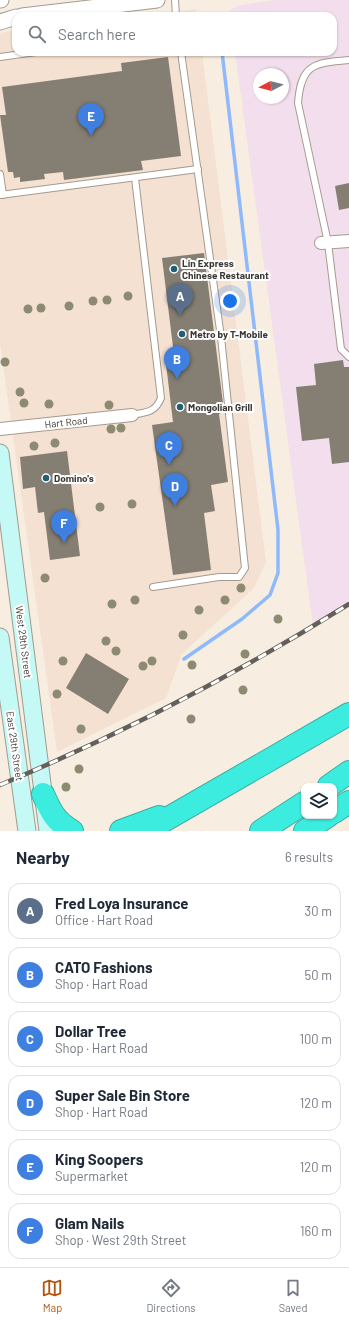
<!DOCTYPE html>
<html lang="en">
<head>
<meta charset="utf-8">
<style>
	body { margin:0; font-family:Barlow,sans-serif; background:#f2f2f3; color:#1f2937 }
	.controls { position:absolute; right:12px; bottom:12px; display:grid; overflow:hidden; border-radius:8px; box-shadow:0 1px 3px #0004 }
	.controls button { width:36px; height:36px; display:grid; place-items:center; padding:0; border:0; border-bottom:1px solid #e0e1e3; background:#fff; color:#1f2937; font:20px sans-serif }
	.compass { position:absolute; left:253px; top:68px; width:36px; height:36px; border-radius:50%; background:#fff; box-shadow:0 1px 3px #0004; rotate:263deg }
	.you { position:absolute; left:230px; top:301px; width:14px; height:14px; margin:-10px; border:3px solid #fff; border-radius:50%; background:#1a73e8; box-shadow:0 0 0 6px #1a73e833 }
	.badge { display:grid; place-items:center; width:26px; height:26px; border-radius:50%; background:#b45309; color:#fff; font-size:13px; font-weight:700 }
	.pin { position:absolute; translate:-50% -33px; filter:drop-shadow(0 1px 2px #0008) }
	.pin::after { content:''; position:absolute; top:21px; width:14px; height:12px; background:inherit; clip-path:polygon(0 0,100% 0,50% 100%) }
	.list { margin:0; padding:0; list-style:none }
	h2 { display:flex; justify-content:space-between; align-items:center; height:52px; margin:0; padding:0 16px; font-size:17px }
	h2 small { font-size:13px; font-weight:400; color:#747a83 }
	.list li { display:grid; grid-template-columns:26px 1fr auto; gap:12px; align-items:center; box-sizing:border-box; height:56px; margin:0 8px 8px; padding:0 8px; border:1px solid #e0e1e3; border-radius:12px }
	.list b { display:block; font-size:15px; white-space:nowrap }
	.list p { margin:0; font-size:13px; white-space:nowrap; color:#747a83 }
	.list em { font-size:13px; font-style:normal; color:#747a83 }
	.icon { flex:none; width:22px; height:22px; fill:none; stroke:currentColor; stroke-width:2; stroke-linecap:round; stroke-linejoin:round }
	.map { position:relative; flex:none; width:349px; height:831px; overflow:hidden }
	.search { position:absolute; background:#fff; box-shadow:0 1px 3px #0004; left:12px; right:12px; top:12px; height:44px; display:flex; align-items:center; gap:10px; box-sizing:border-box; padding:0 14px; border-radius:12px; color:#747a83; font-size:15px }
	.sheet { height:436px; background:#fff }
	nav { display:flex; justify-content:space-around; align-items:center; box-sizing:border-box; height:56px; border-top:1px solid #e0e1e3; background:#fff; font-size:11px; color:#747a83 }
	nav a { display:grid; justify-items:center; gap:2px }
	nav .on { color:#b45309 }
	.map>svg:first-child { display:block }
</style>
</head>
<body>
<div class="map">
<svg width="349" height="831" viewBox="0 0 349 831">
	<rect width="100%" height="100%" fill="#f7eee1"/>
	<g fill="#f5e1d2">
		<path d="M196,9L197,16H139Z"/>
		<path d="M16,30V52H202L266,562L254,588L182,654L166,698L57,752L0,343V33Z"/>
	</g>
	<path fill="#f3deed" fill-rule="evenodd" d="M274,0H349V604L313,626L235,52H333V16H231L230,10L240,5ZM259,74H283V98H259Z"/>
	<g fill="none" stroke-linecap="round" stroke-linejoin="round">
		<path stroke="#8eb9fb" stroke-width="3.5" d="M184,659L242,619L270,595L278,573V530L222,52"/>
	</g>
	<g fill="#857e72">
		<path d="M168,57L181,156L141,161L143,170L64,180L63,172L44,174L45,179L20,182V177L14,178L13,172H8L0,115H6L2,87L122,71L121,63Z"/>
		<path d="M349,183V208L339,210L335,186Z"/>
		<path d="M204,253L224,411L219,414L228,482L211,485L215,511L204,513L211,570L173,575L152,425L173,422L166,364L175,363L162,258Z"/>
		<path d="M343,360L344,367H349V462L332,464L329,438L302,441L296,387L316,385L314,364Z"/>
		<path d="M67,451L80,556L50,560L44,512L38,513L35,487L23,489L20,457Z"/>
		<path d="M86,653L129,679L108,714L66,688Z"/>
	</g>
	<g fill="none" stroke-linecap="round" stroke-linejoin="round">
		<g stroke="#a39b8f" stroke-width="8">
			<g id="service">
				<path d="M175,0L176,16"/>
				<path d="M0,57L36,52"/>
				<path d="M349,60C314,63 301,64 298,103L328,243L341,349L349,357"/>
				<path d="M0,174L3,195"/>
				<path d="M0,195L198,169"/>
				<path d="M132,415C146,412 155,413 161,398L135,178"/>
				<path d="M153,587L219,577H239L245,568L221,337L181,52"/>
			</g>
		</g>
		<g stroke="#a39b8f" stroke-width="14">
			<g id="minor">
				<path d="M321,243L349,241"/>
				<path d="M0,429L132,415"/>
			</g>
		</g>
		<g stroke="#a39b8f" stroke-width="17">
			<g id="tertiary">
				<path d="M0,0H1"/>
				<path d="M22,16L157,0"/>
				<path d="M0,22L16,17"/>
			</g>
		</g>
		<g stroke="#a39b8f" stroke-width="19">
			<g id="secondary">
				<path d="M0,453L48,831"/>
				<path d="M0,637L27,831"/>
			</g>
		</g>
		<g stroke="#3cada2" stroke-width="24">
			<g id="motorway">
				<path d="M329,786L349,772"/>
				<path d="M43,794C51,812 55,821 72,831"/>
				<path d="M334,812L349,802"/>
				<path d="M121,831L159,817"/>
				<path d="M146,831L349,714"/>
				<path d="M261,831L304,803"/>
				<path d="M305,831L328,816"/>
			</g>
		</g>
		<use href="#service" stroke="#fff" stroke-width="6"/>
		<use href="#minor" stroke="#fff" stroke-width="12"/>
		<use href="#tertiary" stroke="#fff" stroke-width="15"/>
		<use href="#secondary" stroke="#c4f9f5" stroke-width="17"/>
		<use href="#motorway" stroke="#3cecde" stroke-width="22"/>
		<g stroke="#645f59" stroke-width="4.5">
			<path id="rail" d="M0,785C122,734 237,674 349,604"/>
		</g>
		<use href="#rail" stroke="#fff" stroke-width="3" stroke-dasharray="9" stroke-linecap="butt"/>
	</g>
	<g fill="#8c8b72">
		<circle cx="128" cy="296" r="4.5"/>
		<circle cx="107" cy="300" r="4.5"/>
		<circle cx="93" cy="301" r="4.5"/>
		<circle cx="69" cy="306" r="4.5"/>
		<circle cx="41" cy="308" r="4.5"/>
		<circle cx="28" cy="309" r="4.5"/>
		<circle cx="5" cy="362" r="4.5"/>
		<circle cx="20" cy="392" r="4.5"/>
		<circle cx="24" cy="403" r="4.5"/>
		<circle cx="49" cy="404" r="4.5"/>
		<circle cx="109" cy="405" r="4.5"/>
		<circle cx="121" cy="428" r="4.5"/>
		<circle cx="111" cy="429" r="4.5"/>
		<circle cx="55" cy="443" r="4.5"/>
		<circle cx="34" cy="446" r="4.5"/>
		<circle cx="132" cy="504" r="4.5"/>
		<circle cx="100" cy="507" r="4.5"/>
		<circle cx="45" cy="578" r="4.5"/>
		<circle cx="241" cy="588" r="4.5"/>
		<circle cx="135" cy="600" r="4.5"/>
		<circle cx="225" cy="600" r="4.5"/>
		<circle cx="112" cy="604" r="4.5"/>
		<circle cx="199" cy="610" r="4.5"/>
		<circle cx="278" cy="619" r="4.5"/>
		<circle cx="183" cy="635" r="4.5"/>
		<circle cx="106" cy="641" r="4.5"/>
		<circle cx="116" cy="651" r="4.5"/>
		<circle cx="245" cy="654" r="4.5"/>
		<circle cx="63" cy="661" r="4.5"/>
		<circle cx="152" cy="661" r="4.5"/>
		<circle cx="192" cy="665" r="4.5"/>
		<circle cx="143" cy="666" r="4.5"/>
		<circle cx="243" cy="690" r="4.5"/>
		<circle cx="57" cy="694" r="4.5"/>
		<circle cx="191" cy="719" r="4.5"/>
		<circle cx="81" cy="729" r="4.5"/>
		<circle cx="79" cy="769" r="4.5"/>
		<circle cx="66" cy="787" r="4.5"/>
	</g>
	<g fill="#215f76" stroke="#fff" stroke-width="1.5">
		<circle cx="174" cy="269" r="4"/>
		<circle cx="182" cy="334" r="4"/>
		<circle cx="180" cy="407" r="4"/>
		<circle cx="46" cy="478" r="4"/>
	</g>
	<g text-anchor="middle" stroke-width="4" stroke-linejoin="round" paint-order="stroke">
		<g font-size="10" font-weight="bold" fill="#3b3732" stroke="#fff" text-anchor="start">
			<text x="182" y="267">Lin Express<tspan x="182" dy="12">Chinese Restaurant</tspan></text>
			<text x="190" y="338">Metro by T-Mobile</text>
			<text x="188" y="411">Mongolian Grill</text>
			<text x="54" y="482">Domino's</text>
		</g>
		<g font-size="10" fill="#3b3732" stroke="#fff">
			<text transform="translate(66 422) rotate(-6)" y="4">Hart Road</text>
			<text transform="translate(24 642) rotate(83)" y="4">West 29th Street</text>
			<text transform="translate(15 746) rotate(82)" y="4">East 29th Street</text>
		</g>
	</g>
</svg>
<div class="controls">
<button><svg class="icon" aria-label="layers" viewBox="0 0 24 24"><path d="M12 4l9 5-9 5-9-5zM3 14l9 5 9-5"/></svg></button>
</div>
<svg class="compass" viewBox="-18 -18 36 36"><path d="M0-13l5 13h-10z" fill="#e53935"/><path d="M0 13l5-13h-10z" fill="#747a83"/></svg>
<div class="you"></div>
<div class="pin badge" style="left:180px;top:316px;background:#5c6f8a">A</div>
<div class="pin badge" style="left:177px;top:379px;background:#3f7fe0">B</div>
<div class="pin badge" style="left:169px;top:465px;background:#3f7fe0">C</div>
<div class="pin badge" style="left:175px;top:506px;background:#3f7fe0">D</div>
<div class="pin badge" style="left:91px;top:136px;background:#3f7fe0">E</div>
<div class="pin badge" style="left:64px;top:543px;background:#3f7fe0">F</div>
<div class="search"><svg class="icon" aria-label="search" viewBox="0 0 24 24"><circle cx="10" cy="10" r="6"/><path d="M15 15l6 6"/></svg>Search here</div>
</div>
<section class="sheet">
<h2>Nearby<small>6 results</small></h2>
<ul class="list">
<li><span class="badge" style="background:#5c6f8a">A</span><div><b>Fred Loya Insurance</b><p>Office · Hart Road</p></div><em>30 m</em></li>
<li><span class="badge" style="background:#3f7fe0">B</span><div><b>CATO Fashions</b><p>Shop · Hart Road</p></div><em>50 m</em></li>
<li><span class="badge" style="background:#3f7fe0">C</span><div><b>Dollar Tree</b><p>Shop · Hart Road</p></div><em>100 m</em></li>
<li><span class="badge" style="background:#3f7fe0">D</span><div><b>Super Sale Bin Store</b><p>Shop · Hart Road</p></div><em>120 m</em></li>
<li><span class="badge" style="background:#3f7fe0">E</span><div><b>King Soopers</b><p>Supermarket</p></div><em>120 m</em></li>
<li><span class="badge" style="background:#3f7fe0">F</span><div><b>Glam Nails</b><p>Shop · West 29th Street</p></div><em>160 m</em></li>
</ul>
</section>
<nav>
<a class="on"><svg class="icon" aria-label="map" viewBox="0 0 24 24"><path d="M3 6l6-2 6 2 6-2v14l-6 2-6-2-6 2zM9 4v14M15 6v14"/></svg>Map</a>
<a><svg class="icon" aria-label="directions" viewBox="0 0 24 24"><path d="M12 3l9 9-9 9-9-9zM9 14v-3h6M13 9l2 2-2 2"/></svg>Directions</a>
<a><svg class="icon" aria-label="saved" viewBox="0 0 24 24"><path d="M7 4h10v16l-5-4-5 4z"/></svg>Saved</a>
</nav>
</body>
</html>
